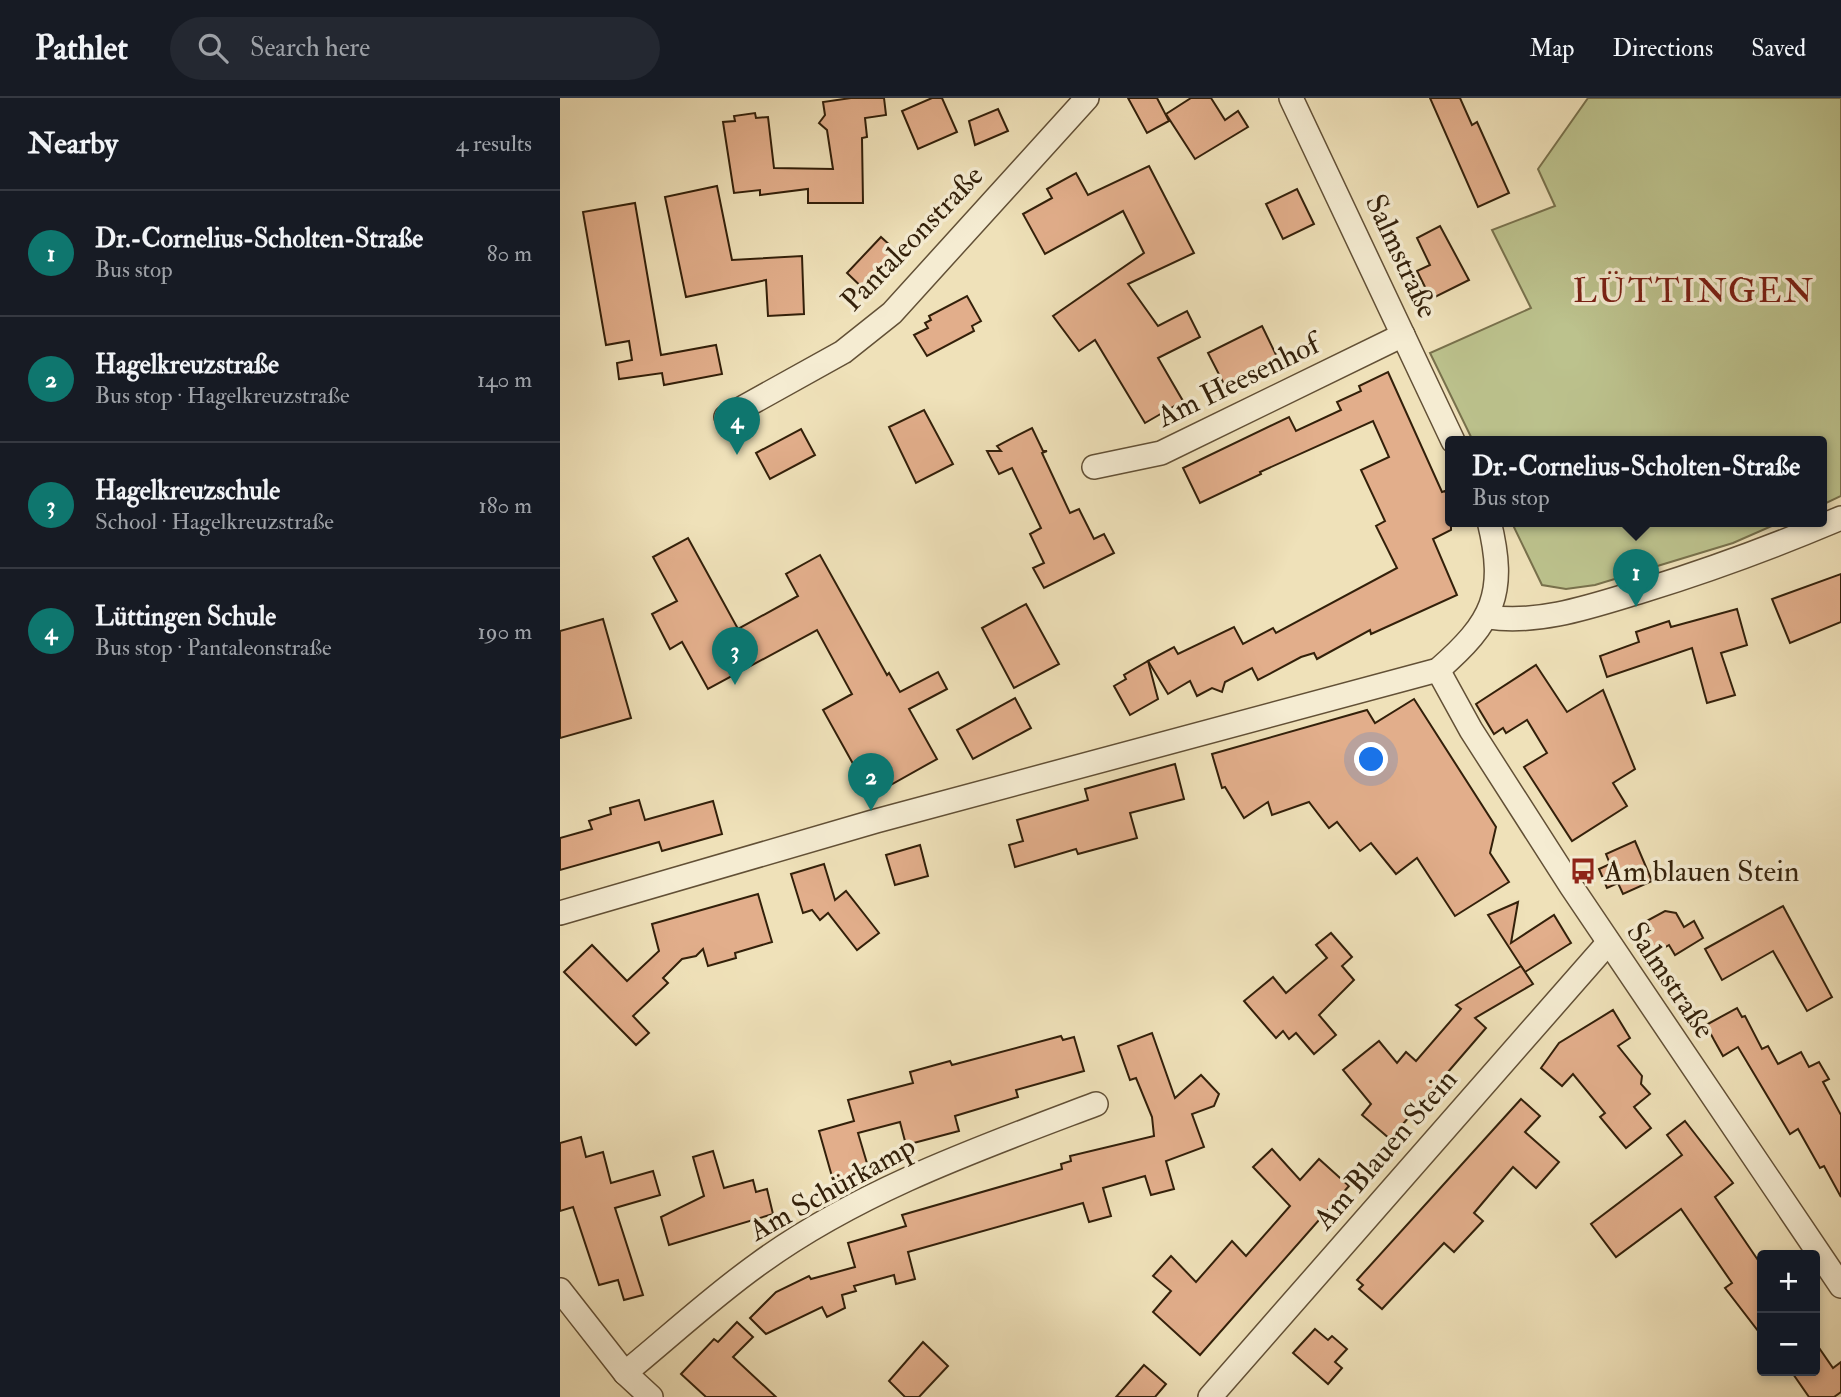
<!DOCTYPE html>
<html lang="en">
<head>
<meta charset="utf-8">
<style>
	body { margin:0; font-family:"IM FELL Double Pica",serif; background:#242831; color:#f1f3f6 }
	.controls { position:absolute; right:21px; bottom:21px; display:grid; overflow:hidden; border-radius:7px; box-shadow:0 4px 10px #0003 }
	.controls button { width:63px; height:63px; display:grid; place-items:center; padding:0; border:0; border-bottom:2px solid #363941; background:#171b24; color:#f1f3f6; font:35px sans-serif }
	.you { position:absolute; left:812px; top:662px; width:24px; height:24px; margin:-18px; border:5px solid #fff; border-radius:50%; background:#1a73e8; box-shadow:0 0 0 10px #1a73e833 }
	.badge { display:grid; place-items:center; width:46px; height:46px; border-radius:50%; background:#0f766e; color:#fff; font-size:23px; font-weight:700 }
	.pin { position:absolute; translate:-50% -58px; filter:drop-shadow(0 2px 4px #0008) }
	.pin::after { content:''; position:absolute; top:37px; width:24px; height:21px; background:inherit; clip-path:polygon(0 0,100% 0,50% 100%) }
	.popup { position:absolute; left:885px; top:338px; width:382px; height:91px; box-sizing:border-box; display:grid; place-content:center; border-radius:7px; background:#171b24; filter:drop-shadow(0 2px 5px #0005); font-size:23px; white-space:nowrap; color:#9ea1a6 }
	.popup b { font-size:26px; color:#f1f3f6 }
	.popup::after { content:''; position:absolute; left:50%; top:100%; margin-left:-14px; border:14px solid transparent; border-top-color:#171b24 }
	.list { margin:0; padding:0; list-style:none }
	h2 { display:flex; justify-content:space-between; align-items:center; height:91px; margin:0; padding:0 28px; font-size:30px }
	h2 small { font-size:23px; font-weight:400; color:#9ea1a6 }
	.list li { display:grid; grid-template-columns:46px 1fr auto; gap:21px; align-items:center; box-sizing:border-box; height:126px; padding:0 28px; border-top:2px solid #363941 }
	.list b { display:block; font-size:26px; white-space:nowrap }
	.list p { margin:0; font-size:23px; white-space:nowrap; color:#9ea1a6 }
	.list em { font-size:23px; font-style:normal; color:#9ea1a6 }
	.icon { flex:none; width:38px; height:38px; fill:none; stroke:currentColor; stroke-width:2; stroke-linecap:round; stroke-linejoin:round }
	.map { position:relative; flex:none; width:1281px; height:1299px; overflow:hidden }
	header { display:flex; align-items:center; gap:42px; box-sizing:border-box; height:98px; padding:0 35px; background:#171b24; border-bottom:2px solid #363941 }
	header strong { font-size:33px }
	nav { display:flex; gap:38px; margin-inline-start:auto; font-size:24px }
	.search { width:490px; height:63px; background:#242831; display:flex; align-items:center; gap:18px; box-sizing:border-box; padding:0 24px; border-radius:38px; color:#9ea1a6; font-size:26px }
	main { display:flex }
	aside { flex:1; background:#171b24 }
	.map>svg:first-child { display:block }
</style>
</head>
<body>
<header>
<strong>Pathlet</strong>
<div class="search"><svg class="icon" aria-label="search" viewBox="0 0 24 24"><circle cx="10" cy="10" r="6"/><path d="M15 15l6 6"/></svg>Search here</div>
<nav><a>Map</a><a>Directions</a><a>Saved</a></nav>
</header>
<main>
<aside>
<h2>Nearby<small>4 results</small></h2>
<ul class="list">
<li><span class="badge">1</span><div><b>Dr.-Cornelius-Scholten-Straße</b><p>Bus stop</p></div><em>80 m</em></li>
<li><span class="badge">2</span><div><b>Hagelkreuzstraße</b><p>Bus stop · Hagelkreuzstraße</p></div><em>140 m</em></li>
<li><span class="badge">3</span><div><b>Hagelkreuzschule</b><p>School · Hagelkreuzstraße</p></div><em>180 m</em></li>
<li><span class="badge">4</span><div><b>Lüttingen Schule</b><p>Bus stop · Pantaleonstraße</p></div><em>190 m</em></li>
</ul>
</aside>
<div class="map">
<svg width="1281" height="1299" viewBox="0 0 1281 1299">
	<rect width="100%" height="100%" fill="#efe1b9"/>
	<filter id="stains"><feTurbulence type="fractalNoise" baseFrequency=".00286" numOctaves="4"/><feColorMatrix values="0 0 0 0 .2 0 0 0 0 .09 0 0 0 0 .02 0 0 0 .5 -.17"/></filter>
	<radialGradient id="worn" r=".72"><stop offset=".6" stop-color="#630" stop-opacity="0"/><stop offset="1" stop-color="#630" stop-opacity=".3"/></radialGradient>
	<g fill="#bcc28d" stroke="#78714c" stroke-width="2">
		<path d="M1028,0H1281V398L1262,407V343H913L870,255L971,210L932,132L995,108L978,71Z"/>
		<path d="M951,423H1223L1173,445L1035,487L1006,491L982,487Z"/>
	</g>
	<g fill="#e2ae8b" stroke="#33200a" stroke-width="2">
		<path d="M291,0H324L326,17L305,20L307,39L302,40L303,105H248V91L200,97V92L174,95L163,24L175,23L174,18L195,15L196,20L208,19L214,70L273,71L267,32L259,25L265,17L263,4Z"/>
		<path d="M372,0H382L397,34L358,51L342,13Z"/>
		<path d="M568,0H597L609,23L587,35Z"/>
		<path d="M631,0H651L665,22L678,13L688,29L635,61L606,16Z"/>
		<path d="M870,0H900L912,27L917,24L949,95L918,109Z"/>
		<path d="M438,11L448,33L415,47L409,23Z"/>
		<path d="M589,68L634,155L568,186L598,228L627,213L640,239L598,260L623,303L585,325L535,242L519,253L493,218L584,155L563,113L485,156L463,116L492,100L487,91L516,75L528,97Z"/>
		<path d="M157,88L172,162L242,158L244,216L208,218L206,182L126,199L105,99Z"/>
		<path d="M737,91L754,126L723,141L706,106Z"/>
		<path d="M75,105L101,257L156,247L162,276L104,287L102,275L59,281L57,265L72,262L69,243L46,247L23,114Z"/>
		<path d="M880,128L909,182L871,201L857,173L870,167L857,140Z"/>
		<path d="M321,139L344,160L309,196L287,175Z"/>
		<path d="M407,198L421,223L412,228L414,233L367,258L354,237L368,230L365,225L371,222L369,218Z"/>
		<path d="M702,228L721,267L668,294L648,255Z"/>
		<path d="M828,274L882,394L885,393L891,404V432L873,441L897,497L811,536L810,532L757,561L754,555L741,559L698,582L692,570L665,584L662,594L652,590L637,598L630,583L608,596L588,563L614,549L618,556L674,529L683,546L713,530L716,535L837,470L816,428L825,423L801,372L829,359L813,323L700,374L701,376L640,405L623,370L729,319L736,333L781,312L777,304L801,293L799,288Z"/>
		<path d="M364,312L393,366L356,385L329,329Z"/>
		<path d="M472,330L483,353H487L482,355L510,415L519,411L534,441L544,436L554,455L484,490L473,470L484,465L470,436L481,430L452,370L439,376L427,353H441L437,348Z"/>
		<path d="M241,331L255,357L210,381L196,355Z"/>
		<path d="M128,440L178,531L238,498L226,476L260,457L327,577L329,575L340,594L378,574L387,591L349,611L377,661L311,698L263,612L292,596L257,532L148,591L122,544L110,551L92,516L117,503L93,459Z"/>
		<path d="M1281,476V524L1230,545L1212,501Z"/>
		<path d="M466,506L499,566L454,590L422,530Z"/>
		<path d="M1177,511L1187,547L1161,555L1175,597L1147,605L1132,550L1047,579L1040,558L1079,544L1076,534L1109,523L1111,529Z"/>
		<path d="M43,521L71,620L0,640V533Z"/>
		<path d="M588,563L598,601L570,617L554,588L566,581L564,577Z"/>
		<path d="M976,567L1007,614L1043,592L1075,671L1053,685L1067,708L1012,743L964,669L987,655L967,622L946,635L943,630L934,636L916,606Z"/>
		<path d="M455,600L471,630L413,661L397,632Z"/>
		<path d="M854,601L936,729L930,755L949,784L895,818L857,760L836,776L811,745L800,753L777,724L769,730L749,704L712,717L708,704L684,720L665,689L662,690L652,656L807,612L815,625Z"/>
		<path d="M615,666L624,701L570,715L577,740L518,756L516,751L455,769L449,747L463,743L457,722L528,702L525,691Z"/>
		<path d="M79,702L85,722L153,703L162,736L102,753L99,744L0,772V740L32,731L29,723L51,716L50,710Z"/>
		<path d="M1075,743L1092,783L1063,796L1058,785L1047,790L1039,771L1050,766L1046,756Z"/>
		<path d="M360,747L368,778L335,787L326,757Z"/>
		<path d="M264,766L275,802L286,793L319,835L297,852L268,815L260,822L252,812L243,815L231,776Z"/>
		<path d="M198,796L212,844L175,855L176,860L148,868L143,851L136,858L122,861L103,880L108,885L73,918L89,935L76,947L4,874L32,847L67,883L99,853L92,826Z"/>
		<path d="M958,804L951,845L994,817L1011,845L965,874L928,817Z"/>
		<path d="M1223,808L1272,899L1247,913L1213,853L1162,882L1145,851Z"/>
		<path d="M1105,813L1116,815L1124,829L1134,823L1143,840L1115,857L1109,847L1095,855L1088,841L1079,839L1083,825Z"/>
		<path d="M771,835L792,859L782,868L794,882L759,917L776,937L754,956L736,935L729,941L723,933L716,940L684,903L713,879L726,895L767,860L756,847Z"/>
		<path d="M961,868L973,886L915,920L926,930L830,1041L802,1017L811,1006L783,972L819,943L837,965L846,954L856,963L901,911L896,907Z"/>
		<path d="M1177,910L1182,919L1185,918L1202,951L1208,948L1218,966L1241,954L1249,969L1259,964L1269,981L1263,984L1281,1017V1099L1264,1068L1260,1070L1238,1031L1230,1036L1178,949L1163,958L1154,942L1146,927Z"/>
		<path d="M1053,912L1070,940L1058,948L1082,978L1081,986L1090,996L1074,1009L1091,1030L1066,1050L1040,1019L1045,1015L1013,976L1002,988L981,970L999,945Z"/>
		<path d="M592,935L615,1000L641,977L659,996L654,1008L632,1016L644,1049L606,1063L614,1091L591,1097L585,1078L543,1090L551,1118L529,1124L523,1105L348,1154L355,1181L336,1186L334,1177L294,1188L296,1193L282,1197L285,1210L267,1219L262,1209L206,1236L190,1220L216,1194L249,1178L251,1181L295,1169L288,1145L346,1128L342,1117L502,1071L501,1066L511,1063L510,1058L594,1038L592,1019L576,980L570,982L558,948Z"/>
		<path d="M501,938L503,942L514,939L524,973L456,992L458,999L395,1018L399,1033L346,1047L340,1024L298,1035L309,1072L273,1082L259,1033L294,1023L288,1002L353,985L350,974L390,963L392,967Z"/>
		<path d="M961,1001L980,1018L965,1034L999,1064L976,1090L953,1069L914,1115L923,1123L894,1154L884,1145L822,1211L799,1191L803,1187L797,1182Z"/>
		<path d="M1125,1023L1173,1085L1155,1099L1202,1168V1238L1165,1190L1172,1185L1121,1111L1056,1159L1031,1126L1122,1057L1107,1037Z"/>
		<path d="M21,1039L26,1059L43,1054L51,1085L93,1073L100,1097L55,1110L83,1197L64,1202L58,1182L39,1187L13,1109L0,1113V1045Z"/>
		<path d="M712,1051L740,1082L759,1061L789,1088L640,1257L593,1214L611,1193L593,1178L611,1158L636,1184L672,1143L686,1158L730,1108L693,1069Z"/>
		<path d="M153,1053L164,1090L193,1082L196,1094L207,1091L213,1116L109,1147L101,1119L144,1098L133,1059Z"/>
		<path d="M177,1224L193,1239L173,1259L216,1299H146L121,1276L154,1241L158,1244Z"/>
		<path d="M755,1231L768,1242L772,1238L787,1251L775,1264L782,1270L768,1286L733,1255Z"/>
		<path d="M363,1244L388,1268L359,1299H345L329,1283Z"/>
		<path d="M1255,1244L1273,1270L1281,1264V1294L1274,1299H1249L1231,1273H1255Z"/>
		<path d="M584,1267L606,1286L595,1299H556Z"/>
	</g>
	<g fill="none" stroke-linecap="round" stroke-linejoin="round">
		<g stroke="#625036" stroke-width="26">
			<g id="street">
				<path d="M731,0L893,343"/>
				<path d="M166,319L283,254L332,215L527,0"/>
				<path d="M534,369L601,355L843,237"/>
				<path d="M928,519C980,527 1035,507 1085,492C1153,471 1215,448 1281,420"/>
				<path d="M878,572L911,632L1011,788L1281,1188"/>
				<path d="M0,815L316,723L878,572C933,524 947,496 929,423"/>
				<path d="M0,1192L65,1275L91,1299"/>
				<path d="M65,1275C109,1239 151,1200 197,1167C298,1093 420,1050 536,1006"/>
				<path d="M650,1299L1048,845"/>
			</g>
		</g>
		<use href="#street" stroke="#f5ecd2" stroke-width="23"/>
	</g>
	<defs>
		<g id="bus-bare" transform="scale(2.1)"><path d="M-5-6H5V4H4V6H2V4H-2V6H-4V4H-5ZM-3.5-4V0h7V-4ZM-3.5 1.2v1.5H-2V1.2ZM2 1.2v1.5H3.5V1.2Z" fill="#8f2418" stroke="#f5ecd2" stroke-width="2.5" paint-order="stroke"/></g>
	</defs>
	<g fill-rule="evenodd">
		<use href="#bus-bare" x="1023" y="773"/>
	</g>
	<g text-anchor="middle" stroke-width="7" stroke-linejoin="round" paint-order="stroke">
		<g font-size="30" fill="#33200a" stroke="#f5ecd2">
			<text transform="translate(352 140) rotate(-46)" y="10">Pantaleonstraße</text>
			<text transform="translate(842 158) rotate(65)" y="10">Salmstraße</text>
			<text transform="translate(678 282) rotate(-26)" y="10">Am Heesenhof</text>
			<text transform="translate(1111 882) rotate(56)" y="10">Salmstraße</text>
			<text transform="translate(825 1051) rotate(-49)" y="10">Am Blauen Stein</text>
			<text transform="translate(272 1090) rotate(-29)" y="10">Am Schürkamp</text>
		</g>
		<g font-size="30" fill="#33200a" stroke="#f5ecd2" text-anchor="start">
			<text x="1044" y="783">Am blauen Stein</text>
		</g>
		<g font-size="33" letter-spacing="2" fill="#7a1f14" stroke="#f5ecd2">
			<text x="1134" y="204">LÜTTINGEN</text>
		</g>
	</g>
	<rect width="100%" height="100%" filter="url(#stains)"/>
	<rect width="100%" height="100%" fill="url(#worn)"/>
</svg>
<div class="controls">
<button>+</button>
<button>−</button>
</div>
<div class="you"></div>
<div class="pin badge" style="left:1076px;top:509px">1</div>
<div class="popup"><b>Dr.-Cornelius-Scholten-Straße</b>Bus stop</div>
<div class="pin badge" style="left:311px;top:713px">2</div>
<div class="pin badge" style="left:175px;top:587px">3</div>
<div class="pin badge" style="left:177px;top:357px">4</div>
</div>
</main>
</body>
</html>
